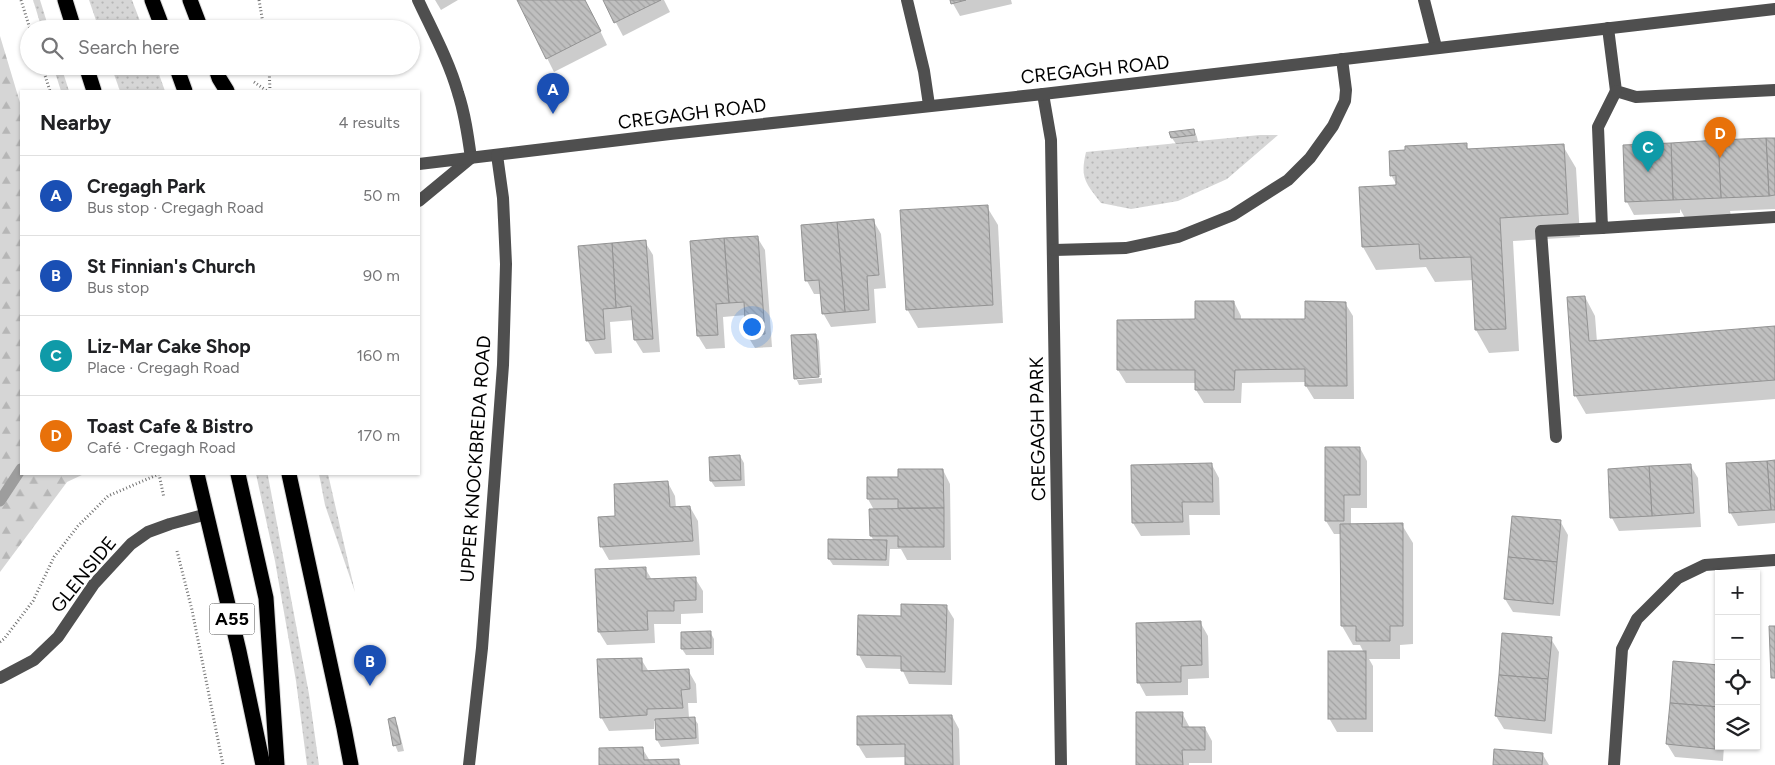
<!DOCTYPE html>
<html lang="en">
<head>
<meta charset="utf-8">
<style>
	body { margin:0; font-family:Figtree,sans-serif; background:#f2f2f2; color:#202124 }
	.controls { position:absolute; right:15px; bottom:15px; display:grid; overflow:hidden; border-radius:0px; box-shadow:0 1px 4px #0004 }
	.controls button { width:45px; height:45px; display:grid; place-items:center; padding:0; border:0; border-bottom:1px solid #e0e0e0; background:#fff; color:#202124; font:25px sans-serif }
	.you { position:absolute; left:751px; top:326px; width:18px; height:18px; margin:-12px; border:4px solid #fff; border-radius:50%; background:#1a73e8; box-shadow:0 0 0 8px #1a73e833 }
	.badge { display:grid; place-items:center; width:32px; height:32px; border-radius:50%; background:#000; color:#fff; font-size:16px; font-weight:700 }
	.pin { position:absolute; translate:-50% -41px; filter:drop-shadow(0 1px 2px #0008) }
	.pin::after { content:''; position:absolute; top:26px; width:18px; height:15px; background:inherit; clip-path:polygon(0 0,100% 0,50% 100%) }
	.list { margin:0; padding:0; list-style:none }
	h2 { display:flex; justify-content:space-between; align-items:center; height:65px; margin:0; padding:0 20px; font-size:21px }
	h2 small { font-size:16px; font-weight:400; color:#757577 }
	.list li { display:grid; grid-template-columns:32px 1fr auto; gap:15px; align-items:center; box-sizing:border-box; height:80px; padding:0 20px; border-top:1px solid #e0e0e0 }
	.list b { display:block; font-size:19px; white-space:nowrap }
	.list p { margin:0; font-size:16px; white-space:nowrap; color:#757577 }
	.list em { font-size:16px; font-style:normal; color:#757577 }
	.icon { flex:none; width:28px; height:28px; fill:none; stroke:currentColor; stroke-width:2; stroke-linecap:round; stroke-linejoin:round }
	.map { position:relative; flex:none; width:1775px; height:765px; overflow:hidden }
	.search { position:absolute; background:#fff; box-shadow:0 1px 4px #0004; left:20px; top:20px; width:400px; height:55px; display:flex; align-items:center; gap:12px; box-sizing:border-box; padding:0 18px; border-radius:28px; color:#757577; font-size:19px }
	.panel { position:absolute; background:#fff; box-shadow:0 1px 4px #0004; left:20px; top:90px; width:400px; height:385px; border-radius:0px }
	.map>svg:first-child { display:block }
</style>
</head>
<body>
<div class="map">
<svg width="1775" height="765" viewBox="0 0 1775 765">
	<defs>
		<pattern id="grass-dots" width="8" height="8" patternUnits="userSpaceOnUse" patternTransform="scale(1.25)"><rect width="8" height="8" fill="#d6d6d6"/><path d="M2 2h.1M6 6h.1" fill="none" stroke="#b6b6b6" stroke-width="1.8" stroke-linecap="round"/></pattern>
		<pattern id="forest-firs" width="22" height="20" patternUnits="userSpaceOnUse" patternTransform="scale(1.25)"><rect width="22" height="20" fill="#d6d6d6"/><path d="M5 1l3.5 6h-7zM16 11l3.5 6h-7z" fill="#b6b6b6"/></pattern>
		<pattern id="building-back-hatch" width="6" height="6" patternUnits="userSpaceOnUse" patternTransform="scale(1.25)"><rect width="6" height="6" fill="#bfbfbf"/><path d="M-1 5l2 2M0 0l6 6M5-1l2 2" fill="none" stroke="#a2a2a2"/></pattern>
	</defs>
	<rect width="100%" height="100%" fill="#fff"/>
	<g fill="url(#grass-dots)">
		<path d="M33,0H40L49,29H42Z"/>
		<path d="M89,0H132L143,29H99Z"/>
		<path d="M53,66H61L69,91H61Z"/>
		<path d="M111,66H156L165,91H120Z"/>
		<path d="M1260,135H1278L1227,179L1178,201L1131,209L1101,203C1085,182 1080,178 1086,152Z"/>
		<path d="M256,474H268V476L309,694L319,765H307L296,681L275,561Z"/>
		<path d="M319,474H328L355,592L325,505Z"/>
	</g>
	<path fill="url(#forest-firs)" d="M0,36L21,106V474H84L67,482L0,572Z"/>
	<g fill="#0003">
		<path d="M435,0H458L441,10Z"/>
		<path d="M518,0H585L607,45L554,72Z"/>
		<path d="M604,0H664L670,12L623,36Z"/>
		<path d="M951,0H1011L1012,4L960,16Z"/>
		<path d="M1194,130L1197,137L1198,142L1176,144L1172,138Z"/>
		<path d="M1775,139V209L1730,211L1731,216L1685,218L1680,209V213L1634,215L1627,202Z"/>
		<path d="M1466,145L1470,151L1563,146L1576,168L1580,237L1513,241L1519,351L1489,353L1476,330L1474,280L1435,282L1426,267L1376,270L1363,247L1398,187L1391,175Z"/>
		<path d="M987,207L998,225L1003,323L918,328L907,309Z"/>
		<path d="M873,220L881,234L886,288L874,289L876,323L831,327L823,313L822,294H814L807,281L802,226Z"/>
		<path d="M757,237L765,250L772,347L755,348L747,335L746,315L723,317L725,348L706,349L698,336L692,242Z"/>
		<path d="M645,242L653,255L660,352L643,353L635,340L634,320L610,322L612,353L595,354L587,340L579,247Z"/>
		<path d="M1585,297L1595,316L1597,342L1775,328V399L1586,414L1575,395Z"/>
		<path d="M1234,302L1241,316V320H1306L1345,303L1353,316L1354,399H1314L1306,386V382L1242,383L1241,403H1204L1196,390V383H1126L1118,370L1196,320Z"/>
		<path d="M815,335L819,341L821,375L797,377V380L822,378V383L799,385L796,378Z"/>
		<path d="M1360,448L1367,461V508H1351V525H1402L1413,543V644L1400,645V659H1369L1373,666V732H1337L1329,718L1364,653L1360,645H1353L1342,626V534H1334L1326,521Z"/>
		<path d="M740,456L744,463L745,486L715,487L711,481Z"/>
		<path d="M1775,461V523L1738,526L1730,512Z"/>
		<path d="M1212,465L1219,478L1220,515H1189L1190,535L1141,536L1133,523Z"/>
		<path d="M1690,465L1698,478L1701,527L1619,531L1612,518L1609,470Z"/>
		<path d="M943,470L950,484L951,560H907L901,549H890L889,566L833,565L829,559L874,541L871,536L874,510L868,499V479L899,478Z"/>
		<path d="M668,483L675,496L676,508L690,507L698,521L700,555L609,560L601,546L617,518Z"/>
		<path d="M1560,521L1568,535L1560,616L1513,612L1505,599Z"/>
		<path d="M645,568L652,580L695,578L703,591V613L681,614V624H654L655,643L607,645L599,632Z"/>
		<path d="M946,606L954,619L952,685L909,684L902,669L866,668L859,655V616L902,617Z"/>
		<path d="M1200,622L1208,636L1209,678L1188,679V695L1146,696L1139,683Z"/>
		<path d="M710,632L714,639V655H686L682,649Z"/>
		<path d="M1551,639L1559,652L1552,734L1504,729L1496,716Z"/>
		<path d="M641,659L649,672L688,670L696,684L697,703H688L689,718H694L698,724L699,744L661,747L657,740L656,721H654V729L609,731L601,717Z"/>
		<path d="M1719,666V746H1724L1723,761L1675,757L1667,744Z"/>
		<path d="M1182,713L1190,728H1205L1212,741V763H1189V765H1137Z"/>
		<path d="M952,716L959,729L960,765H907L906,757L866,758L858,745Z"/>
		<path d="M394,719L398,726L404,751L398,752L395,745Z"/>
		<path d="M642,748L650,761L678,760L681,765H600Z"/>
		<path d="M1543,755L1549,765H1494Z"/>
	</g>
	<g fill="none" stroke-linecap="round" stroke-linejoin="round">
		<path stroke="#9d9d9d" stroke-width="11" d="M0,501L21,469"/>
	</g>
	<g fill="url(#building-back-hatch)" stroke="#939393">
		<path d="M517,0H585L601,31L546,59Z"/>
		<path d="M603,0H661L614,23Z"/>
		<path d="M950,0H966L951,4Z"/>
		<path d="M1194,129L1195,135L1171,138L1169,132Z"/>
		<path d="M1766,138H1775V195L1769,196Z"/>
		<path d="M1766,138L1769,196L1721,198L1718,140Z"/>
		<path d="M1718,140L1721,198L1673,200L1671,143Z"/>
		<path d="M1467,143V149L1564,144L1568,214L1500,218L1506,329L1475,330L1471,257L1420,259L1419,244L1362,247L1359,187L1396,185V175L1390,176L1389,151L1405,150V146Z"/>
		<path d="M1671,143L1673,200L1625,202L1623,145Z"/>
		<path d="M988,205L993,305L906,310L900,210Z"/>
		<path d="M874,219L879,275L867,276L869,310L845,312L837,222Z"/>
		<path d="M837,222L845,312L822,314L819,280L805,281L801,225Z"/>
		<path d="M758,236L765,334L746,336L744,302L729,303L724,238Z"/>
		<path d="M724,238L729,303L716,304L718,335L697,336L690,241Z"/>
		<path d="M646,240L653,339L634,340L631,306L616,308L612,243Z"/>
		<path d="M612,243L616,308L603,309L605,339L586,341L578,246Z"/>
		<path d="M1585,296L1589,341L1775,326V380L1574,396L1567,297Z"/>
		<path d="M1195,301H1234V319H1305V301L1346,302L1347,386H1305V369L1235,370L1234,390H1195V370H1117V320L1195,319Z"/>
		<path d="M816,334L819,377L794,379L791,335Z"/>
		<path d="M1325,447H1360V495H1344V521H1325Z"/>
		<path d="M740,455L741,480L710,481L709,457Z"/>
		<path d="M1775,460V510H1771L1767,461Z"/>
		<path d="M1767,461L1771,510L1729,513L1726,463Z"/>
		<path d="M1212,463L1213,502H1182L1183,522L1132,523L1131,465Z"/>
		<path d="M1691,464L1694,513L1652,516L1649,466Z"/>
		<path d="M1649,466L1652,516L1610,518L1608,469Z"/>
		<path d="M898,469H943L944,508H898V499H867V477H898Z"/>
		<path d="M668,481L670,507L690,506L693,541L600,547L598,517L615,516L614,484Z"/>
		<path d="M944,508V547H898V536H870L869,509Z"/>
		<path d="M1512,516L1561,520L1557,562L1508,557Z"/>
		<path d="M1403,523V626H1390V641H1356V626H1341L1340,524Z"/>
		<path d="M828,539L887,540L886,560L828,559Z"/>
		<path d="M1508,557L1557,562L1553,604L1504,599Z"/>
		<path d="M646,567V579L696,577V600L674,601V611H647L648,630L598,632L595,569Z"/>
		<path d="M901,604L947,605L945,672L901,671V656L857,655L858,615L901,616Z"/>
		<path d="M1201,621L1202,665L1181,666V682L1137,683L1136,623Z"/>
		<path d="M1769,626H1775V678H1771Z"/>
		<path d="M711,631V648L681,649V632Z"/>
		<path d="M1502,633L1552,637L1548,679L1499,675Z"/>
		<rect x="1328" y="651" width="38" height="68"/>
		<path d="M642,658V671L689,669L690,689L681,690L683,708L647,709V715L600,718L597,659Z"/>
		<path d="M1673,661L1719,665V707L1670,703Z"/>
		<path d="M1499,675L1548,679L1545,721L1495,716Z"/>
		<path d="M1670,703L1719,707L1715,749L1666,744Z"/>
		<path d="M1136,712H1183L1182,727H1205V750H1182L1183,765H1136Z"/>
		<path d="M952,715L953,765H905V744L857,745V716Z"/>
		<path d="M395,717L401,744L393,746L388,719Z"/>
		<path d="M695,717L696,738L656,740L655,719Z"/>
		<path d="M643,747L644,760L679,759V765H599V748Z"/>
		<path d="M1494,749L1543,753L1542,765H1493Z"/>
	</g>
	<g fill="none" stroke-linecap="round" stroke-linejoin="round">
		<g stroke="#dbdbdb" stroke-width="17">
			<g id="highway">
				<path d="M65,0L74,29"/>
				<path d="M152,0L163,29"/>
				<path d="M190,0L201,29"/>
				<path d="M86,66L94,91"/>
				<path d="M176,66L185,91"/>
				<path d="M215,66L219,78L227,91"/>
				<path d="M197,474L239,651L263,765"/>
				<path d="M238,474L266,598L277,765"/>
				<path d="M289,474L344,728L351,765"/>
			</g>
		</g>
		<g stroke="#717171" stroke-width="3" stroke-dasharray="1 2.5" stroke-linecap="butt">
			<path d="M21,0L30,29"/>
			<path d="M259,0L264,29"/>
			<path d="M42,66L50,91"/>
			<path d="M269,66L270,91"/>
			<path d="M254,82L267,91"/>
			<path d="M159,474L164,498"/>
			<path d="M177,551L192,610L223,765"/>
			<path d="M0,642L4,639L33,601L54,557L78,526L108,496L159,474"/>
		</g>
		<g stroke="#4f4f4f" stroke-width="12">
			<path d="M418,0C432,30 449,61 458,93C465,114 468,136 471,158L419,201"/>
			<path d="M907,0L924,71L929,105"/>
			<path d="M1424,0L1436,47"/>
			<path d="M1608,28L1616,91L1636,97L1775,90"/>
			<path d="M1616,91L1598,127L1602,228L1775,217"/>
			<path d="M1043,94L1051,140L1061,765"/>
			<path d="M419,164L670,134L1043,94L1775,9"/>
			<path d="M1054,250L1126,248L1178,237L1233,215L1288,180L1310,158L1333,126L1345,101L1346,90L1342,59"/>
			<path d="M1556,437L1541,231L1602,228"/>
			<path d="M0,678L34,660L58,637L94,584L131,544L148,532L170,524L207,514"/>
			<path d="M469,765L482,648L503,365L506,264L503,198L497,155"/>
			<path d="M1614,765L1622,649L1637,619L1678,578L1705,565L1775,560"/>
		</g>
		<use href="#highway" stroke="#000" stroke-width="15"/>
	</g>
	<g text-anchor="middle" stroke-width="5" stroke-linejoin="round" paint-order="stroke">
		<rect fill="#fff" stroke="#4c4c4c" stroke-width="1" x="209.5" y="603.5" width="45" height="31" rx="4"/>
		<g font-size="18" font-weight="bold" fill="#000">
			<text x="232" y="625">A55</text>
		</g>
		<g font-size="19" fill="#000" stroke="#fff">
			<text transform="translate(1095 69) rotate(-6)" y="7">CREGAGH ROAD</text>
			<text transform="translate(692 113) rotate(-7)" y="7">CREGAGH ROAD</text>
			<text transform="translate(1037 429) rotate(-91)" y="7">CREGAGH PARK</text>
			<text transform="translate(475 459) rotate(-86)" y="7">UPPER KNOCKBREDA ROAD</text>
			<text transform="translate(83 574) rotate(-51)" y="7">GLENSIDE</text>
		</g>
	</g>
</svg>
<div class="controls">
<button>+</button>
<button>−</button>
<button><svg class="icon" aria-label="locate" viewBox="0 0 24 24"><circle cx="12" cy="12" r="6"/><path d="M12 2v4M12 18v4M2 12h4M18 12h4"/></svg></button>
<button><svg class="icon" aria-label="layers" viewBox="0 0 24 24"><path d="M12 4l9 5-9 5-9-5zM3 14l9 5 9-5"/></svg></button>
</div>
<div class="you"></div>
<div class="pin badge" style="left:553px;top:114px;background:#1a4fb4">A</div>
<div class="pin badge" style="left:370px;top:686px;background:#1a4fb4">B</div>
<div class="pin badge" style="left:1648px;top:172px;background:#0f9aa8">C</div>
<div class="pin badge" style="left:1720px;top:158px;background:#e8710a">D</div>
<div class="search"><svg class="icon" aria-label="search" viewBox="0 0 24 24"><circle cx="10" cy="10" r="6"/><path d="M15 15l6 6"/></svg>Search here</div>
<section class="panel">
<h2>Nearby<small>4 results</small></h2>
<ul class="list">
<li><span class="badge" style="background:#1a4fb4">A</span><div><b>Cregagh Park</b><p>Bus stop · Cregagh Road</p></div><em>50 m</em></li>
<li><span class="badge" style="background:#1a4fb4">B</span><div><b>St Finnian's Church</b><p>Bus stop</p></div><em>90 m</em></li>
<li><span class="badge" style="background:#0f9aa8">C</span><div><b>Liz-Mar Cake Shop</b><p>Place · Cregagh Road</p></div><em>160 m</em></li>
<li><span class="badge" style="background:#e8710a">D</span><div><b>Toast Cafe &amp; Bistro</b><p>Café · Cregagh Road</p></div><em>170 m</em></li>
</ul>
</section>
</div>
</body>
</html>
